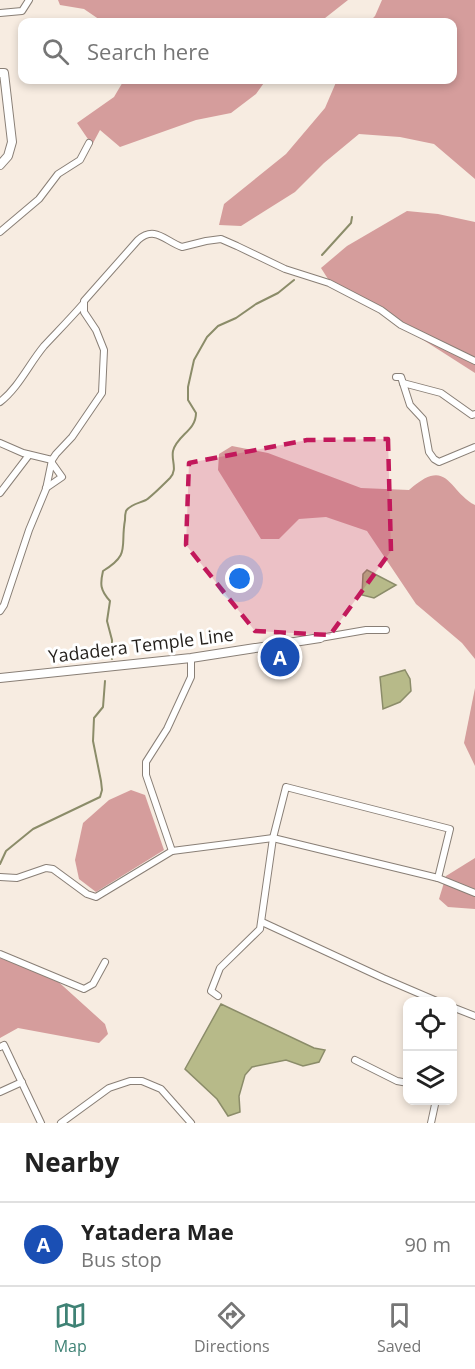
<!DOCTYPE html>
<html lang="en">
<head>
<meta charset="utf-8">
<style>
	body { margin:0; font-family:"Open Sans",sans-serif; background:#f6f6f6; color:#222 }
	.controls { position:absolute; right:18px; bottom:18px; display:grid; overflow:hidden; border-radius:12px; box-shadow:0 3px 9px #0003 }
	.controls button { width:54px; height:54px; display:grid; place-items:center; padding:0; border:0; border-bottom:2px solid #e0e0e0; background:#fff; color:#222; font:30px sans-serif }
	.you { position:absolute; left:240px; top:579px; width:21px; height:21px; margin:-15px; border:4px solid #fff; border-radius:50%; background:#1a73e8; box-shadow:0 0 0 9px #1a73e833 }
	.badge { display:grid; place-items:center; width:39px; height:39px; border-radius:50%; background:#3f8275; color:#fff; font-size:20px; font-weight:700 }
	.pin { position:absolute; translate:-50% -50%; border:3px solid #fff; box-shadow:0 2px 6px #0006 }
	.list { margin:0; padding:0; list-style:none }
	h2 { display:flex; justify-content:space-between; align-items:center; height:78px; margin:0; padding:0 24px; font-size:26px }
	h2 small { font-size:20px; font-weight:400; color:#767676 }
	.list li { display:grid; grid-template-columns:39px 1fr auto; gap:18px; align-items:center; box-sizing:border-box; height:84px; padding:0 24px; border-top:2px solid #e0e0e0 }
	.list b { display:block; font-size:22px; white-space:nowrap }
	.list p { margin:0; font-size:20px; white-space:nowrap; color:#767676 }
	.list em { font-size:20px; font-style:normal; color:#767676 }
	.icon { flex:none; width:33px; height:33px; fill:none; stroke:currentColor; stroke-width:2; stroke-linecap:round; stroke-linejoin:round }
	.map { position:relative; flex:none; width:475px; height:1123px; overflow:hidden }
	.search { position:absolute; background:#fff; box-shadow:0 3px 9px #0003; left:18px; right:18px; top:18px; height:66px; display:flex; align-items:center; gap:15px; box-sizing:border-box; padding:0 21px; border-radius:12px; color:#767676; font-size:22px }
	.sheet { height:162px; background:#fff }
	nav { display:flex; justify-content:space-around; align-items:center; box-sizing:border-box; height:84px; border-top:2px solid #e0e0e0; background:#fff; font-size:16px; color:#767676 }
	nav a { display:grid; justify-items:center; gap:3px }
	nav .on { color:#3f8275 }
	.map>svg:first-child { display:block }
</style>
</head>
<body>
<div class="map">
<svg width="475" height="1123" viewBox="0 0 475 1123">
	<rect width="100%" height="100%" fill="#f7ece1"/>
	<g fill="#d59d9c">
		<path d="M58,0H348L320,22H103L84,9L60,5Z"/>
		<path d="M382,0H475V179L434,144L400,137L359,134L324,163L295,192L241,226L219,225L224,204L286,154L325,108L337,80H452V22H369L375,16Z"/>
		<path d="M124,80H266L256,94L231,113L196,120L120,147L100,130L92,145L77,123L114,97Z"/>
		<path d="M407,211L438,214L475,222V373L328,279L321,268L347,246Z"/>
		<path d="M232,446L268,453L361,488L409,490C448,455 448,491 475,505V659L462,643L416,604L367,531L326,517L299,519L279,539H261L218,470L219,454Z"/>
		<path d="M475,688V766L464,743Z"/>
		<path d="M131,790L145,795L164,850L96,892L79,879L75,860L83,823L109,800Z"/>
		<path d="M475,858V909L448,907L439,899L446,876Z"/>
		<path d="M0,958L53,977L105,1024L108,1034L99,1043L18,1028L0,1038Z"/>
	</g>
	<g fill="#b7ba89" stroke="#8b8c69" stroke-width="1.5">
		<path d="M367,570L396,585L374,598L362,595L363,574Z"/>
		<path d="M405,670L410,679L411,691L400,702L383,709L380,677Z"/>
		<path d="M221,1004L314,1048L325,1050L319,1062L303,1066L286,1060L252,1067L245,1075L239,1096L240,1112L228,1116L217,1099L185,1069Z"/>
	</g>
	<g fill="none" stroke-linecap="round" stroke-linejoin="round">
		<g stroke="#8b8c69" stroke-width="2">
			<path d="M322,255L351,223L352,217"/>
			<path d="M112,659V640L107,621L110,601C100,590 100,584 103,571C131,554 120,547 125,520C125,517 125,514 126,511C130,504 140,503 146,500C152,496 165,483 170,478C178,469 171,461 173,451C177,435 196,431 196,413L188,400V387L194,360L207,337L218,326L236,318L256,304L278,293L294,280"/>
			<path d="M0,864L6,851L33,829L100,797L102,790L101,781L93,741L94,718L103,707L105,681"/>
		</g>
		<g stroke="#897f76" stroke-width="8">
			<g id="street">
				<path d="M0,13L22,11L29,0"/>
				<path d="M0,232L39,199L58,174L80,160L89,143"/>
				<path d="M396,377H401L410,405L423,419L429,452L434,459L439,462L475,447"/>
				<path d="M403,383L441,393L472,415L475,414"/>
				<path d="M0,402C19,387 29,364 44,346C57,332 70,319 83,304"/>
				<path d="M0,443L23,453L52,460"/>
				<path d="M46,488L62,477L52,463"/>
				<path d="M0,493L29,455"/>
				<path d="M0,611L4,605L29,530L46,489L52,460L56,454L72,437L102,393L104,350L96,330L84,312V301L138,240C155,225 165,241 182,247L206,241L221,239L237,246L285,269L329,283L381,310L401,325L475,361"/>
				<path d="M320,638L366,630H386"/>
				<path d="M191,658V677L167,729L146,762V775L172,851L273,838L438,878L475,893"/>
				<path d="M0,877L17,878L46,868L53,869L87,894L96,897L172,851"/>
				<path d="M262,922L383,978L439,1002"/>
				<path d="M0,954L84,989L93,984L105,962"/>
				<path d="M218,996L211,991L220,968L260,929L273,838L286,787L450,829L438,878"/>
				<path d="M452,1007L475,1016"/>
				<path d="M0,1047L4,1045L41,1123"/>
				<path d="M355,1060L397,1081L408,1083"/>
				<path d="M0,1092L22,1082"/>
				<path d="M61,1123L109,1088L130,1081H142L161,1089L191,1123"/>
				<path d="M431,1123L436,1100"/>
			</g>
		</g>
		<g stroke="#897f76" stroke-width="10">
			<g id="secondary">
				<path d="M0,73H4L12,142L8,156L0,165"/>
				<path d="M0,678L191,658L320,638"/>
			</g>
		</g>
		<use href="#street" stroke="#fff" stroke-width="6"/>
		<use href="#secondary" stroke="#fff" stroke-width="8"/>
	</g>
	<path fill="#c2185b" fill-opacity="0.2" stroke="#c2185b" stroke-width="4.5" stroke-dasharray="12 8" stroke-linejoin="round" d="M388,439L391,551L330,635L255,631L186,545L189,463L307,440Z"/>
	<g text-anchor="middle" stroke-width="6" stroke-linejoin="round" paint-order="stroke">
		<g font-size="18" fill="#25211d" stroke="#fff">
			<text transform="translate(141 646) rotate(-7)" y="6">Yadadera Temple Line</text>
		</g>
	</g>
</svg>
<div class="controls">
<button><svg class="icon" aria-label="locate" viewBox="0 0 24 24"><circle cx="12" cy="12" r="6"/><path d="M12 2v4M12 18v4M2 12h4M18 12h4"/></svg></button>
<button><svg class="icon" aria-label="layers" viewBox="0 0 24 24"><path d="M12 4l9 5-9 5-9-5zM3 14l9 5 9-5"/></svg></button>
</div>
<div class="you"></div>
<div class="pin badge" style="left:280px;top:657px;background:#1a4fb4">A</div>
<div class="search"><svg class="icon" aria-label="search" viewBox="0 0 24 24"><circle cx="10" cy="10" r="6"/><path d="M15 15l6 6"/></svg>Search here</div>
</div>
<section class="sheet">
<h2>Nearby<small></small></h2>
<ul class="list">
<li><span class="badge" style="background:#1a4fb4">A</span><div><b>Yatadera Mae</b><p>Bus stop</p></div><em>90 m</em></li>
</ul>
</section>
<nav>
<a class="on"><svg class="icon" aria-label="map" viewBox="0 0 24 24"><path d="M3 6l6-2 6 2 6-2v14l-6 2-6-2-6 2zM9 4v14M15 6v14"/></svg>Map</a>
<a><svg class="icon" aria-label="directions" viewBox="0 0 24 24"><path d="M12 3l9 9-9 9-9-9zM9 14v-3h6M13 9l2 2-2 2"/></svg>Directions</a>
<a><svg class="icon" aria-label="saved" viewBox="0 0 24 24"><path d="M7 4h10v16l-5-4-5 4z"/></svg>Saved</a>
</nav>
</body>
</html>
